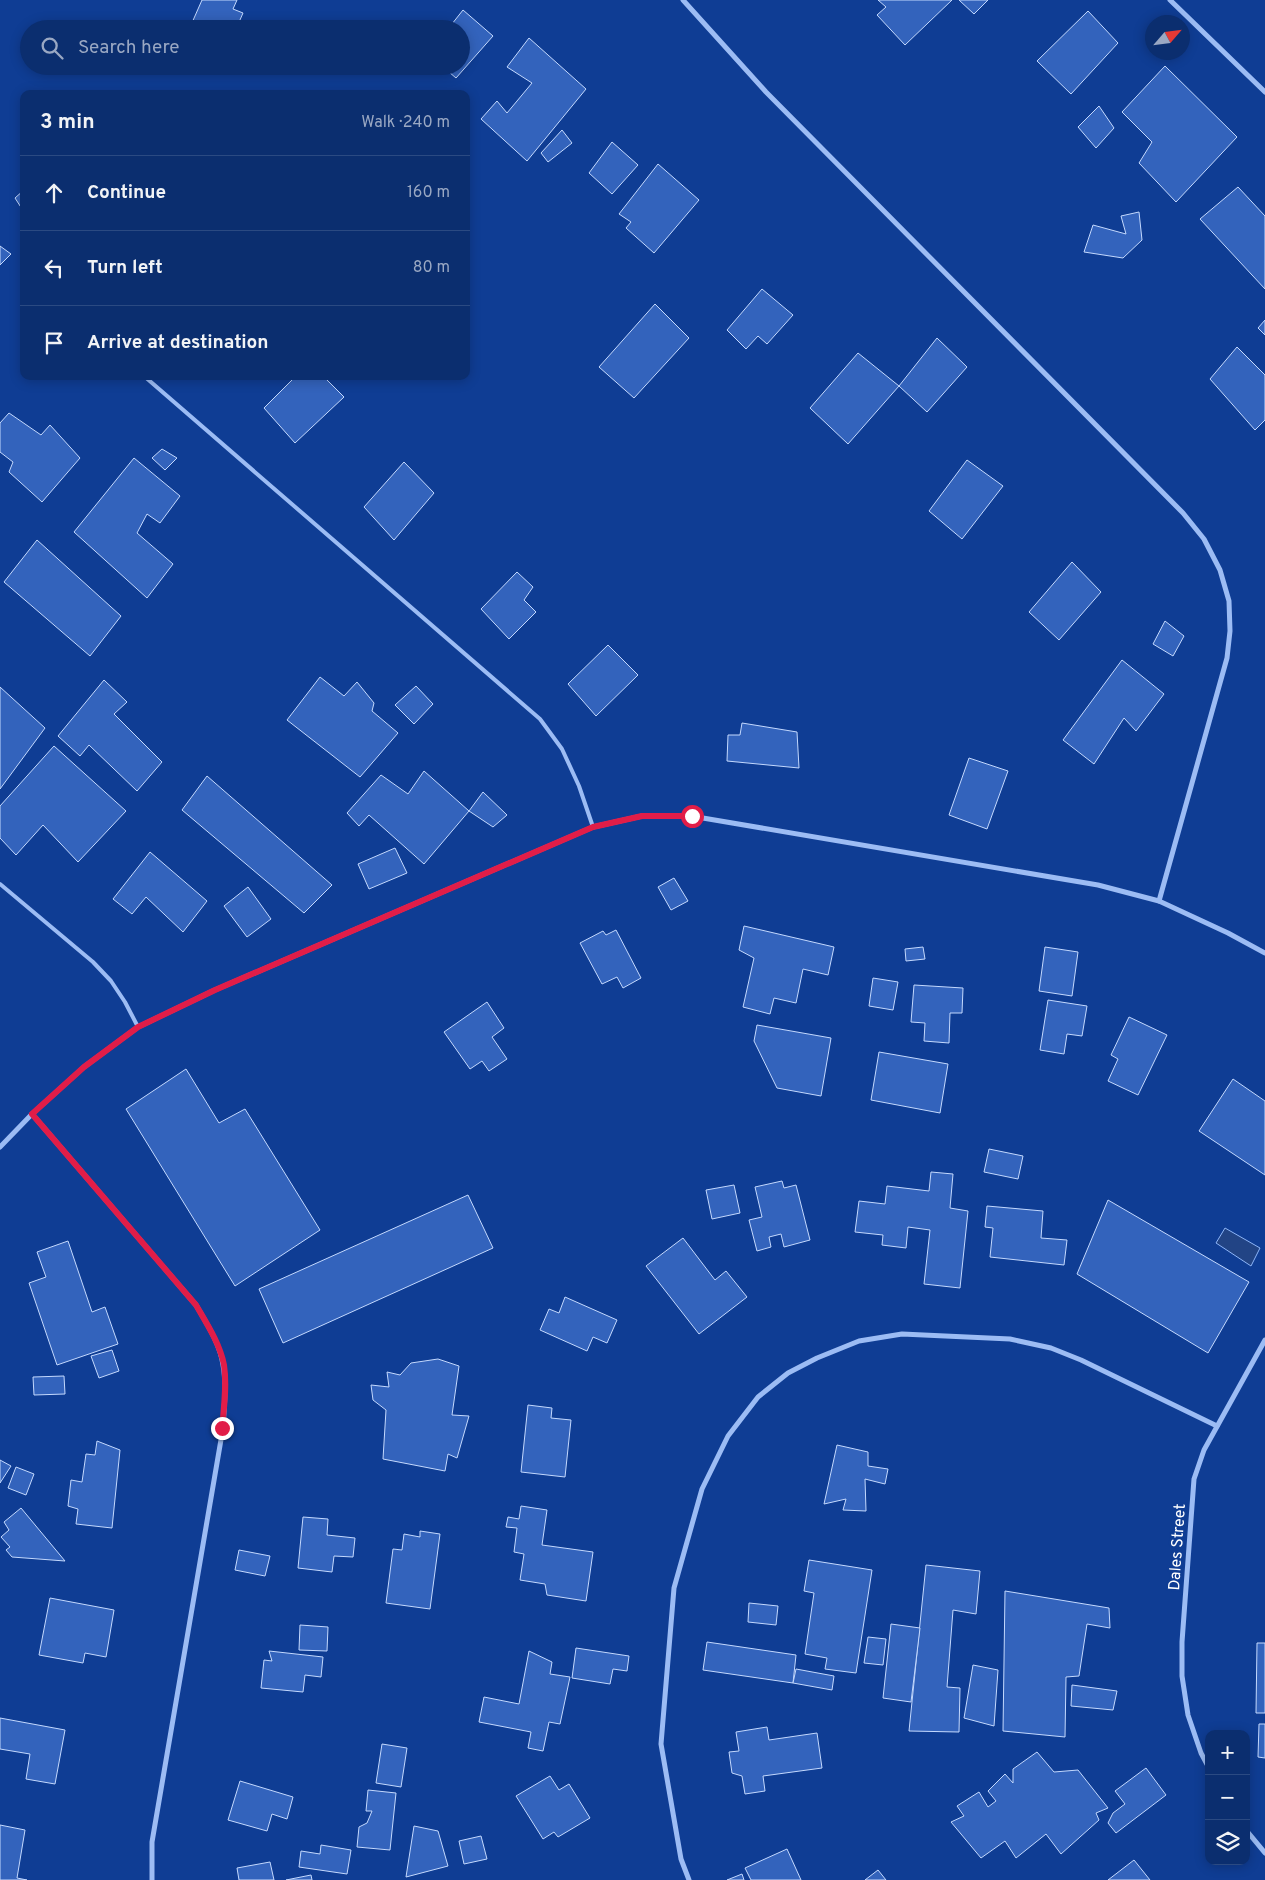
<!DOCTYPE html>
<html lang="en">
<head>
<meta charset="utf-8">
<style>
	body { margin:0; font-family:Overpass,sans-serif; background:#193a77; color:#f1f3f6 }
	.controls { position:absolute; right:15px; bottom:15px; display:grid; overflow:hidden; border-radius:10px; box-shadow:0 2px 12px #0003 }
	.controls button { width:45px; height:45px; display:grid; place-items:center; padding:0; border:0; border-bottom:1px solid #2b4a82; background:#0b2e6f; color:#f1f3f6; font:25px sans-serif }
	.compass { position:absolute; left:1145px; top:15px; width:45px; height:45px; border-radius:50%; background:#0b2e6f; box-shadow:0 2px 12px #0003; rotate:62deg }
	.stop { position:absolute; width:15px; height:15px; margin:-11px; border:4px solid #e11d48; border-radius:50%; background:#fff }
	.stop.end { background:#e11d48; border-color:#fff; box-shadow:0 1px 5px #0008 }
	.list { margin:0; padding:0; list-style:none }
	h2 { display:flex; justify-content:space-between; align-items:center; height:65px; margin:0; padding:0 20px; font-size:21px }
	h2 small { font-size:16px; font-weight:400; color:#9aa8c3 }
	.list li { display:grid; grid-template-columns:32px 1fr auto; gap:15px; align-items:center; box-sizing:border-box; height:75px; padding:0 20px; border-top:1px solid #2b4a82 }
	.list b { display:block; font-size:19px; white-space:nowrap }
	.list em { font-size:16px; font-style:normal; color:#9aa8c3 }
	.icon { flex:none; width:28px; height:28px; fill:none; stroke:currentColor; stroke-width:2; stroke-linecap:round; stroke-linejoin:round }
	.map { position:relative; flex:none; width:1265px; height:1880px; overflow:hidden }
	.search { position:absolute; background:#0b2e6f; box-shadow:0 2px 12px #0003; left:20px; top:20px; width:450px; height:55px; display:flex; align-items:center; gap:12px; box-sizing:border-box; padding:0 18px; border-radius:28px; color:#9aa8c3; font-size:19px }
	.panel { position:absolute; background:#0b2e6f; box-shadow:0 2px 12px #0003; left:20px; top:90px; width:450px; height:290px; border-radius:10px }
	.map>svg:first-child { display:block }
</style>
</head>
<body>
<div class="map">
<svg width="1265" height="1880" viewBox="0 0 1265 1880">
	<rect width="100%" height="100%" fill="#0f3d94"/>
	<path fill="#224485" stroke="#8db5f8" d="M1225,1228L1260,1248L1251,1266L1216,1243Z"/>
	<g fill="#3363bc" stroke="#c4d9fe">
		<path d="M202,0H237L233,9L243,13L236,29H201L191,25Z"/>
		<path d="M878,0H952L905,45L877,15L886,7Z"/>
		<path d="M959,0H988L974,14Z"/>
		<path d="M463,10L493,36L456,78L442,66H461V29H448Z"/>
		<path d="M1088,11L1118,43L1071,94L1037,61Z"/>
		<path d="M529,38L586,89L527,161L481,119L497,101L507,113L532,83L507,67Z"/>
		<path d="M1165,66L1237,137L1176,202L1139,163L1152,142L1122,112Z"/>
		<path d="M1099,106L1114,128L1096,148L1078,127Z"/>
		<path d="M562,130L572,143L548,162L541,153Z"/>
		<path d="M612,142L638,165L612,194L589,173Z"/>
		<path d="M658,164L699,200L654,253L626,228L631,222L619,214Z"/>
		<path d="M1238,187L1265,216V289L1200,219Z"/>
		<path d="M24,190V212L15,198Z"/>
		<path d="M1139,212L1142,240L1123,258L1084,252L1093,225L1126,234L1121,216Z"/>
		<path d="M0,246L11,254L0,265Z"/>
		<path d="M762,289L793,315L767,344L758,336L746,349L727,330Z"/>
		<path d="M655,304L689,338L634,398L599,367Z"/>
		<path d="M1265,320V335L1258,328Z"/>
		<path d="M937,338L967,367L927,412L899,386Z"/>
		<path d="M1237,347L1265,375V420L1255,430L1210,379Z"/>
		<path d="M858,353L899,386L848,444L810,408Z"/>
		<path d="M296,376H323L344,397L295,443L264,408Z"/>
		<path d="M9,413L41,435L50,425L80,458L42,502L9,472L13,462L0,452V423Z"/>
		<path d="M162,449L177,458L165,470L152,458Z"/>
		<path d="M134,458L180,496L160,523L147,514L137,533L173,564L147,598L74,532Z"/>
		<path d="M967,460L1003,486L962,539L929,511Z"/>
		<path d="M404,462L434,493L394,540L364,507Z"/>
		<path d="M37,540L121,616L90,656L4,582Z"/>
		<path d="M1072,562L1101,592L1059,640L1029,612Z"/>
		<path d="M517,572L533,587L524,600L536,612L509,639L481,609Z"/>
		<path d="M1165,621L1184,636L1173,656L1153,644Z"/>
		<path d="M608,645L638,675L596,716L568,684Z"/>
		<path d="M1122,660L1164,694L1136,731L1124,718L1094,764L1063,740Z"/>
		<path d="M320,677L344,696L357,682L374,703L372,711L398,733L360,777L287,720Z"/>
		<path d="M104,680L127,702L114,714L162,762L137,791L89,745L80,756L58,736Z"/>
		<path d="M416,686L433,704L414,724L395,705Z"/>
		<path d="M0,687L45,728L0,789Z"/>
		<path d="M742,723L797,732L799,768L727,761L728,735H740Z"/>
		<path d="M54,746L126,811L78,862L43,825L16,855L0,838V806Z"/>
		<path d="M969,758L1008,771L987,829L949,815Z"/>
		<path d="M424,771L469,811L424,864L369,815L359,826L347,813L381,775L408,794Z"/>
		<path d="M207,776L332,885L304,913L182,810Z"/>
		<path d="M483,792L507,815L493,827L469,811Z"/>
		<path d="M395,848L407,873L369,889L358,864Z"/>
		<path d="M150,852L207,901L183,932L146,897L132,914L113,899Z"/>
		<path d="M674,878L688,901L671,910L658,887Z"/>
		<path d="M248,887L271,919L247,937L224,906Z"/>
		<path d="M744,926L834,947L828,975L803,969L796,1003L774,998L770,1014L743,1007L754,958L739,950Z"/>
		<path d="M616,930L641,978L623,988L617,977L602,984L580,943L603,931L606,935Z"/>
		<path d="M923,947L925,959L906,961L905,949Z"/>
		<path d="M1045,947L1078,952L1072,996L1039,991Z"/>
		<path d="M873,978L898,982L893,1010L869,1006Z"/>
		<path d="M914,985L963,988L962,1013H950L949,1043L924,1041L925,1023L911,1022Z"/>
		<path d="M1048,1000L1087,1006L1082,1036L1067,1034L1064,1054L1040,1050Z"/>
		<path d="M487,1002L504,1028L492,1037L507,1059L489,1071L482,1061L470,1069L444,1032Z"/>
		<path d="M1129,1017L1167,1035L1138,1095L1108,1081L1118,1059L1111,1055Z"/>
		<path d="M757,1025L831,1038L821,1096L777,1088L754,1041Z"/>
		<path d="M879,1052L948,1064L940,1113L871,1100Z"/>
		<path d="M186,1069L219,1123L245,1109L320,1230L235,1286L126,1109Z"/>
		<path d="M1233,1079L1265,1101V1175L1199,1131Z"/>
		<path d="M989,1149L1023,1156L1018,1179L984,1172Z"/>
		<path d="M931,1172L953,1174L950,1208L968,1211L960,1288L924,1284L930,1230L908,1227L906,1248L882,1245L883,1235L855,1232L859,1201L885,1204L887,1186L929,1191Z"/>
		<path d="M782,1181L784,1188L796,1185L810,1240L784,1247L781,1234L769,1237L771,1247L757,1251L749,1220L762,1217L755,1187Z"/>
		<path d="M734,1185L740,1213L712,1219L706,1190Z"/>
		<path d="M468,1195L493,1248L283,1343L259,1289Z"/>
		<path d="M1108,1200L1249,1282L1208,1353L1077,1274Z"/>
		<path d="M987,1206L1043,1211L1041,1238L1067,1240L1064,1265L990,1257L993,1228L985,1227Z"/>
		<path d="M683,1238L715,1280L726,1271L747,1297L699,1334L646,1266Z"/>
		<path d="M68,1241L92,1312L105,1307L118,1344L57,1365L29,1283L46,1277L37,1252Z"/>
		<path d="M565,1297L617,1320L607,1343L593,1337L587,1351L540,1330L549,1309L559,1313Z"/>
		<path d="M112,1350L119,1371L99,1378L91,1356Z"/>
		<path d="M438,1359L459,1366L452,1415L469,1416L457,1458L448,1454L445,1471L383,1459L386,1410L373,1400L371,1385L389,1387L387,1372L400,1375L411,1363Z"/>
		<path d="M64,1376L65,1394L34,1395L33,1377Z"/>
		<path d="M528,1405L552,1408L551,1418L571,1420L565,1477L521,1472Z"/>
		<path d="M97,1441L120,1450L112,1528L76,1524L78,1509L68,1506L71,1480L82,1482L86,1454L95,1455Z"/>
		<path d="M837,1445L868,1452V1466L888,1469L885,1484L865,1479L866,1511L843,1510L846,1499L824,1504Z"/>
		<path d="M0,1460L11,1466L0,1483Z"/>
		<path d="M16,1467L34,1474L26,1495L8,1488Z"/>
		<path d="M521,1506L547,1510L542,1545L593,1552L586,1601L547,1595L545,1584L520,1580L524,1554L514,1552L517,1528L506,1527L508,1517L519,1519Z"/>
		<path d="M21,1508L65,1561L12,1557L6,1550L10,1547L1,1537L9,1530L4,1522Z"/>
		<path d="M303,1517L328,1519L327,1535L355,1538L353,1557L334,1556L332,1572L298,1568Z"/>
		<path d="M420,1531L440,1534L430,1609L386,1603L393,1549L402,1550L404,1534L420,1537Z"/>
		<path d="M239,1550L270,1556L265,1576L235,1570Z"/>
		<path d="M809,1560L872,1570L856,1673L825,1669L827,1658L805,1654L814,1593L804,1591Z"/>
		<path d="M926,1565L980,1571L976,1614L953,1610L947,1687L960,1688L959,1732L909,1731Z"/>
		<path d="M1005,1591L1109,1608L1110,1628L1087,1624L1079,1676L1066,1677L1065,1737L1003,1731Z"/>
		<path d="M50,1598L114,1610L106,1657L85,1653L83,1663L39,1655Z"/>
		<path d="M749,1603L778,1606L776,1625L748,1622Z"/>
		<path d="M891,1624L920,1628L911,1702L883,1698Z"/>
		<path d="M300,1625L328,1627L327,1651L299,1650Z"/>
		<path d="M868,1637L886,1639L883,1665L864,1663Z"/>
		<path d="M707,1642L796,1655L793,1683L703,1670Z"/>
		<path d="M1257,1643H1265V1713H1256Z"/>
		<path d="M576,1648L629,1656L627,1671L613,1669L610,1684L572,1678Z"/>
		<path d="M269,1651L323,1657L321,1677L305,1675L303,1692L261,1688L264,1660L272,1661Z"/>
		<path d="M529,1651L552,1662L550,1674L570,1677L560,1724L549,1722L543,1751L528,1748L531,1732L479,1722L484,1697L519,1704Z"/>
		<path d="M973,1665L998,1670L994,1726L964,1718Z"/>
		<path d="M796,1669L834,1676L832,1690L793,1683Z"/>
		<path d="M1072,1685L1117,1691L1113,1710L1071,1706Z"/>
		<path d="M0,1718L65,1730L55,1784L26,1779L30,1754L0,1749Z"/>
		<path d="M1259,1724H1265V1758L1258,1757Z"/>
		<path d="M767,1727L769,1740L817,1733L822,1768L763,1776L765,1791L745,1794L742,1776L732,1773L729,1752L739,1751L736,1732Z"/>
		<path d="M382,1744L407,1748L401,1787L376,1783Z"/>
		<path d="M1037,1752L1054,1772L1078,1770L1108,1808L1096,1813L1099,1820L1061,1854L1046,1834L1016,1858L1005,1841L981,1858L951,1822L964,1816L957,1806L979,1792L988,1807L996,1801L988,1791L1005,1774L1013,1783V1769Z"/>
		<path d="M1146,1768L1166,1795L1116,1833L1108,1823L1113,1813L1125,1804L1115,1791Z"/>
		<path d="M550,1776L559,1790L569,1784L590,1818L558,1837L554,1832L543,1839L516,1796Z"/>
		<path d="M240,1781L293,1797L287,1819L272,1814L267,1831L228,1820Z"/>
		<path d="M368,1790L396,1793L390,1850L357,1847L359,1827L367,1823L372,1811H366Z"/>
		<path d="M0,1825L25,1830L17,1878L27,1880H0Z"/>
		<path d="M414,1826L438,1831L448,1866L406,1877Z"/>
		<path d="M481,1836L487,1859L464,1864L459,1841Z"/>
		<path d="M321,1845L351,1850L347,1874L299,1867L301,1851L320,1854Z"/>
		<path d="M787,1849L801,1880H751L745,1868Z"/>
		<path d="M1134,1860L1150,1880H1108Z"/>
		<path d="M270,1862L274,1880H239L237,1868Z"/>
		<path d="M878,1870L886,1880H865Z"/>
		<path d="M742,1874L744,1880H727Z"/>
		<path d="M311,1875L312,1880H286Z"/>
	</g>
	<g fill="none" stroke-linecap="round" stroke-linejoin="round">
		<g stroke="#9cbcf4" stroke-width="4">
			<path d="M144,376L540,719L562,749L579,786L593,827"/>
			<path d="M0,884L93,962L111,981L125,1002L138,1027"/>
		</g>
		<g stroke="#9cbcf4" stroke-width="5">
			<path d="M683,0L766,92L1183,513L1204,539L1220,570L1229,601L1230,631L1227,658L1159,901"/>
			<path d="M1170,0L1265,92"/>
			<path d="M32,1114L196,1305C207,1324 220,1344 223,1365C227,1385 224,1408 223,1428L152,1842V1880"/>
			<path d="M0,1147L32,1114L84,1067L138,1027L215,990L593,827L642,816H691L1098,885L1159,901L1228,933L1265,953"/>
			<path d="M1209,1768L1201,1753L1188,1715L1182,1676V1642L1194,1479L1204,1450L1265,1340"/>
			<path d="M1246,1830L1265,1853"/>
			<path d="M689,1880L681,1859L661,1744L674,1588L702,1489L728,1436L758,1397L788,1373L817,1358L859,1341L902,1334L1010,1339L1051,1348L1081,1360L1217,1426"/>
		</g>
	</g>
	<g fill="none" stroke-linecap="round" stroke-linejoin="round">
		<path stroke="#e11d48" stroke-width="6" d="M222,1428C224,1408 227,1385 224,1365C220,1344 207,1324 196,1305L32,1114L84,1067L138,1027L215,990L593,827L642,816H692"/>
	</g>
	<g text-anchor="middle" stroke-width="4.5" stroke-linejoin="round" paint-order="stroke">
		<g font-size="16" fill="#fff" stroke="#0f3d94">
			<text transform="translate(1176 1547) rotate(-86)" y="6">Dales Street</text>
		</g>
	</g>
</svg>
<div class="controls">
<button>+</button>
<button>−</button>
<button><svg class="icon" aria-label="layers" viewBox="0 0 24 24"><path d="M12 4l9 5-9 5-9-5zM3 14l9 5 9-5"/></svg></button>
</div>
<svg class="compass" viewBox="-18 -18 36 36"><path d="M0-13l5 13h-10z" fill="#e53935"/><path d="M0 13l5-13h-10z" fill="#9aa8c3"/></svg>
<div class="stop" style="left:692px;top:816px"></div>
<div class="stop end" style="left:222px;top:1428px"></div>
<div class="search"><svg class="icon" aria-label="search" viewBox="0 0 24 24"><circle cx="10" cy="10" r="6"/><path d="M15 15l6 6"/></svg>Search here</div>
<section class="panel">
<h2>3 min<small>Walk · 240 m</small></h2>
<ul class="list">
<li><svg class="icon" aria-label="ahead" viewBox="0 0 24 24"><path d="M12 20V5M6 11l6-6 6 6"/></svg><div><b>Continue</b></div><em>160 m</em></li>
<li><svg class="icon" aria-label="left" viewBox="0 0 24 24"><path d="M17 20v-9H6M10 6l-5 5 5 5"/></svg><div><b>Turn left</b></div><em>80 m</em></li>
<li><svg class="icon" aria-label="arrive" viewBox="0 0 24 24"><path d="M6 21V4h12l-3 4 3 4H6"/></svg><div><b>Arrive at destination</b></div></li>
</ul>
</section>
</div>
</body>
</html>
